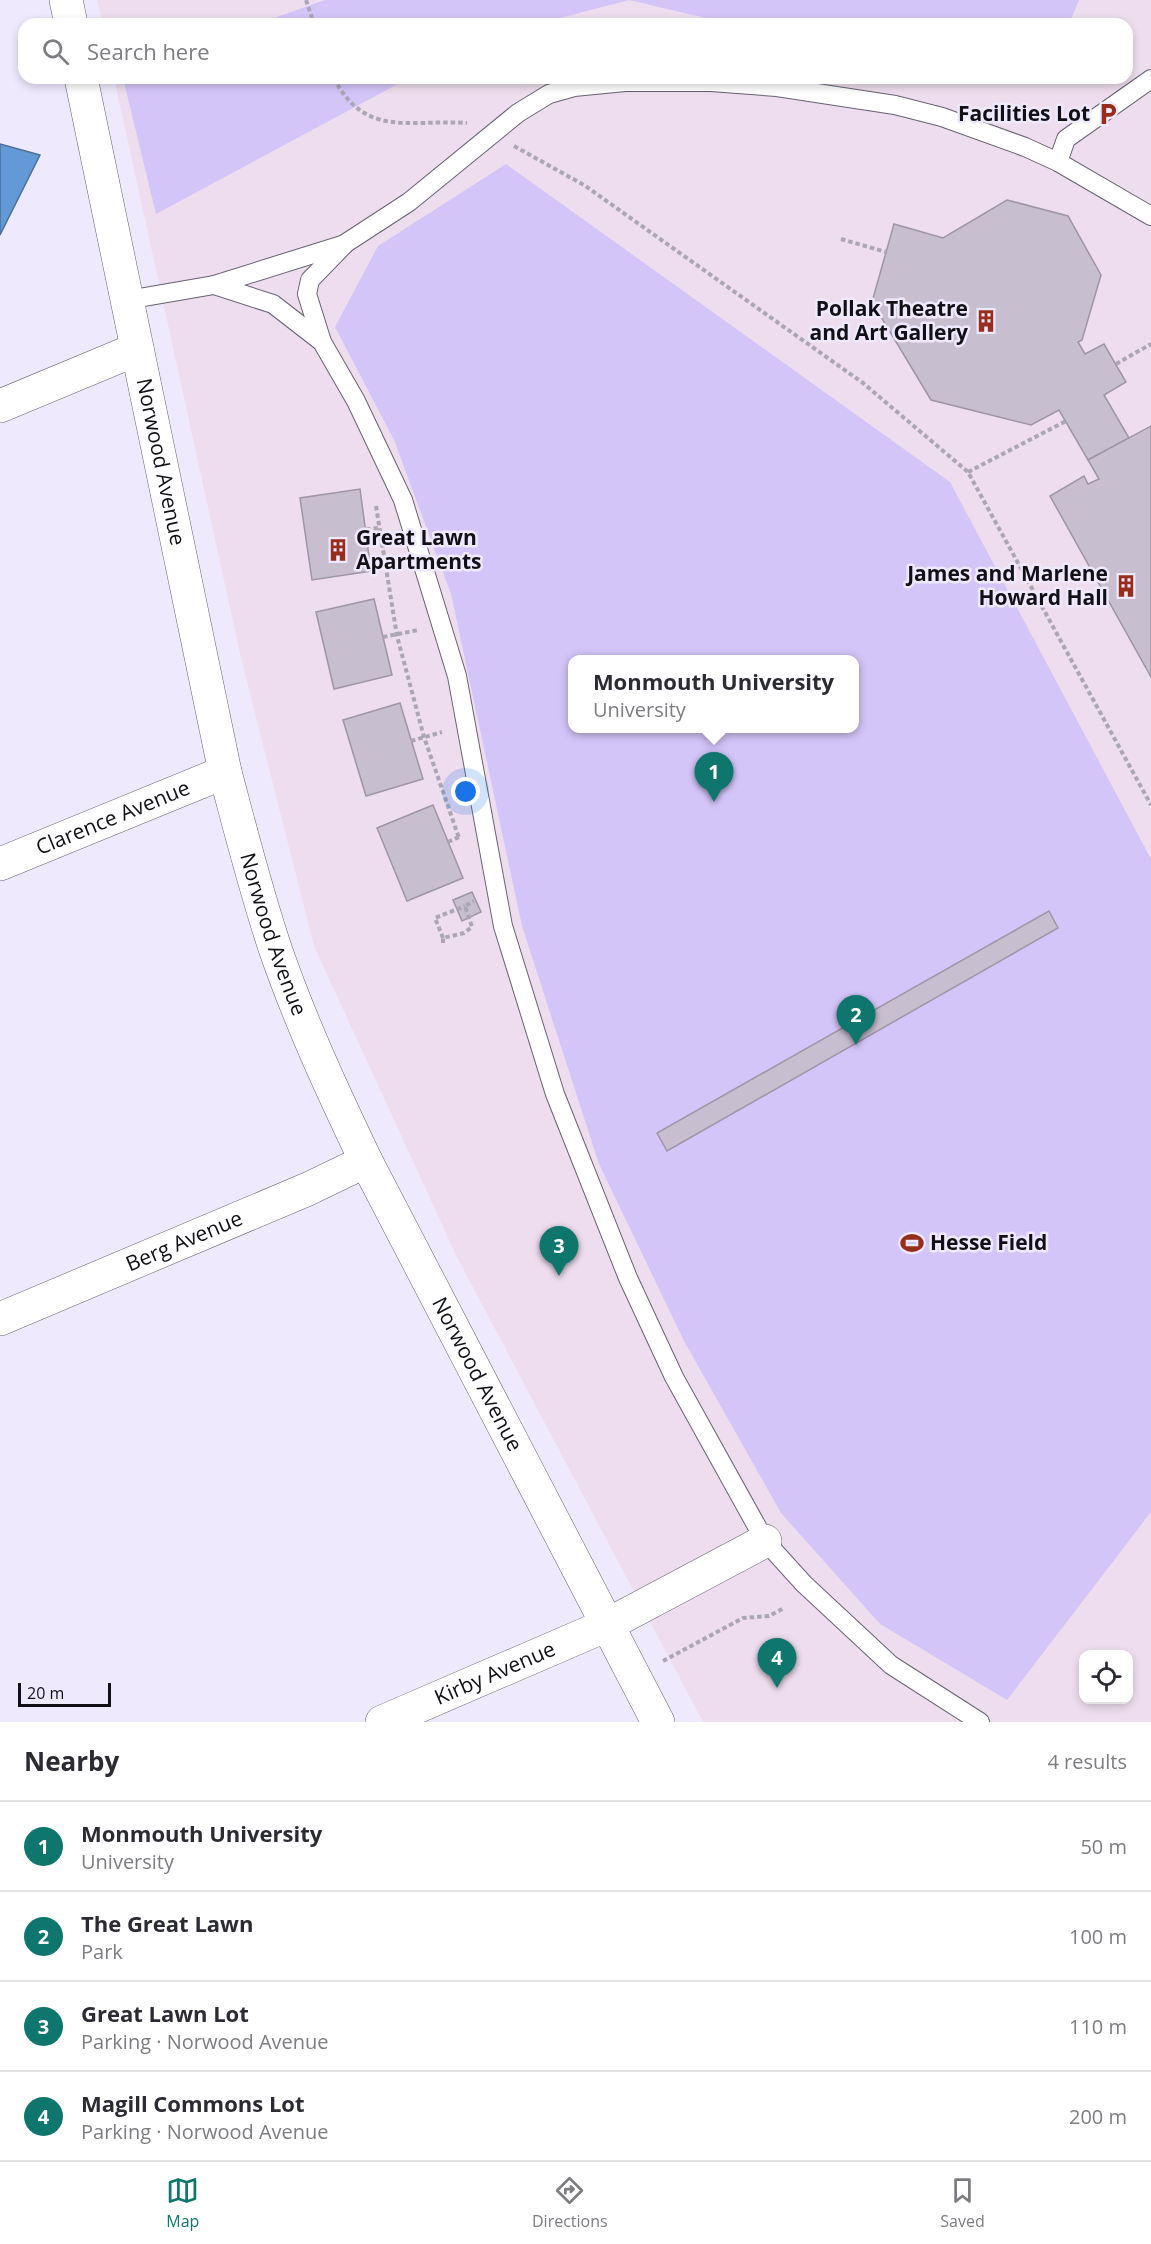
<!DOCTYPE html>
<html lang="en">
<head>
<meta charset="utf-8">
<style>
	body { margin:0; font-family:"Open Sans",sans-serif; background:#f2f2f3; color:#2b2b33 }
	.controls { position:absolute; right:18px; bottom:18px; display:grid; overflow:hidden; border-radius:12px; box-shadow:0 3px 9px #0003 }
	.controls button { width:54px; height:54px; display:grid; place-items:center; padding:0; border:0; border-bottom:2px solid #e1e1e2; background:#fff; color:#2b2b33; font:30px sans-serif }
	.scale { position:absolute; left:18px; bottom:15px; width:93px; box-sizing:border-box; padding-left:6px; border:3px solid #121016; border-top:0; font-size:16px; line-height:21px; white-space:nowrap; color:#121016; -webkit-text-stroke:4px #efe9fd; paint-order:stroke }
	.you { position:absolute; left:466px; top:792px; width:21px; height:21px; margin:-15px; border:4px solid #fff; border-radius:50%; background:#1a73e8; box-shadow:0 0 0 9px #1a73e833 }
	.badge { display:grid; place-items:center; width:39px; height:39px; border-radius:50%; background:#0f766e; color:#fff; font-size:20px; font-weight:700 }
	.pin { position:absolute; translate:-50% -50px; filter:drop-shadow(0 2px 3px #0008) }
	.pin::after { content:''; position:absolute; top:32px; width:21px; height:18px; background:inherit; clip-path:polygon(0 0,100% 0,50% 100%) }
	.popup { position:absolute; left:568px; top:655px; width:291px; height:78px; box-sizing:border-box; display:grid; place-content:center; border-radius:12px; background:#fff; filter:drop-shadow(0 2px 4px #0005); font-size:20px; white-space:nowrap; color:#7c7c81 }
	.popup b { font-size:22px; color:#2b2b33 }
	.popup::after { content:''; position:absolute; left:50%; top:100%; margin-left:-12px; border:12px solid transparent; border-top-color:#fff }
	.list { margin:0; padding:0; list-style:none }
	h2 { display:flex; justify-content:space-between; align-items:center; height:78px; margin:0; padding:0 24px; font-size:26px }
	h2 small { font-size:20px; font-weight:400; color:#7c7c81 }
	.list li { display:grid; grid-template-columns:39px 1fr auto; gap:18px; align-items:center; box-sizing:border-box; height:90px; padding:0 24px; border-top:2px solid #e1e1e2 }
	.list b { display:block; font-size:22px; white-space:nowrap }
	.list p { margin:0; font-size:20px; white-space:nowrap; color:#7c7c81 }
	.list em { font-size:20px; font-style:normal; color:#7c7c81 }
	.icon { flex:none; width:33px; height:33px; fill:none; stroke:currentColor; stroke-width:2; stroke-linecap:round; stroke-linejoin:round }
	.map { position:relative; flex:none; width:1151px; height:1722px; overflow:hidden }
	.search { position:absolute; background:#fff; box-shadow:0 3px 9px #0003; left:18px; right:18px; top:18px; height:66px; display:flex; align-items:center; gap:15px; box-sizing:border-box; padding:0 21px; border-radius:18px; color:#7c7c81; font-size:22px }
	.sheet { height:438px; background:#fff }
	nav { display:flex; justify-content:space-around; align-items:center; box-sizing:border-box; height:84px; border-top:2px solid #e1e1e2; background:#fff; font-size:16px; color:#7c7c81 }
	nav a { display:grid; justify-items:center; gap:3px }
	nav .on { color:#0f766e }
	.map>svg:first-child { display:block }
</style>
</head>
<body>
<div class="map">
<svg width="1151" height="1722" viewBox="0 0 1151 1722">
	<rect width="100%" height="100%" fill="#efe9fd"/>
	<path fill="#ede" fill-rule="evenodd" d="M97,0H1151V1722H703L457,1257L314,946L241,658L114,78H1127V24H103ZM573,660H855V728H573ZM1084,1654H1128V1700H1084Z"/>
	<g fill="#d4c5f9" fill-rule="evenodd">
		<path d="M325,0H1079L1069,24H731L629,0L537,24H257Z"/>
		<path d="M123,78H409L156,214Z"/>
		<path d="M506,164L950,482L1151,859V1512L1007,1700L880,1624L781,1513L684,1341L599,1164L522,926L451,594L394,440L335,327L378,246ZM573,660H855V728H573Z"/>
	</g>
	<path fill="#6399d6" stroke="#4b709c" stroke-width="1.5" d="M0,144L40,155L0,235Z"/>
	<g fill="#c7bed0" stroke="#9e95a7" stroke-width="1.5">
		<path d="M1007,200L1068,216L1101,275L1082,340L1078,342L1085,354L1104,344L1126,382L1104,395L1129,438L1088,460L1059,410L1031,425L931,400L872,302L894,224L943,238Z"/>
		<path d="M1151,426V677L1050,496L1084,476L1088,484L1099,479L1088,460Z"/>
		<path d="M360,489L371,571L312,580L300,498Z"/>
		<path d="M374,599L392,675L334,689L316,612Z"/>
		<path d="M400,703L423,779L366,796L343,720Z"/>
		<path d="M433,805L463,878L407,901L377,828Z"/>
		<path d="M472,892L481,912L462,921L453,900Z"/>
		<path d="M1049,911L1058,928L667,1151L657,1133Z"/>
	</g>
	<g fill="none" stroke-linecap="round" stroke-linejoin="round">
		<g stroke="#676273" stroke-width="20">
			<g id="lane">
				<path d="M1058,162L1066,139L1151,79"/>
				<path d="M214,285L273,304L322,342"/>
				<path d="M127,300L214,285L345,244"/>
				<path d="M980,1722L891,1665L804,1584L765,1541L674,1377L628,1278L555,1094L503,926L457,676L403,500L356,401L322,342L307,294L310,280L346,243L409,202L518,113L549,94L574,87L625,82H711L777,87L895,105L942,117L1025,147L1058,162L1151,216"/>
			</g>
		</g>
		<g stroke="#676273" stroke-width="34">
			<g id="street">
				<path d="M0,406L137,349"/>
				<path id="s1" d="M0,864L225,772"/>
				<path id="s2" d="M0,1319L308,1189L366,1161"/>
				<path id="s3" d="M382,1722L607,1625L765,1541"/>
			</g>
		</g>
		<g stroke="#676273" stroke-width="34">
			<g id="secondary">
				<path d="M66,0L71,24"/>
				<path id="s4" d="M81,78L225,772C241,832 256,892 276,951C301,1023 333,1092 366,1161L658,1722"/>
			</g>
		</g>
		<g stroke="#aba6b6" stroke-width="4" stroke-dasharray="4.5 3" stroke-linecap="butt">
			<path d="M306,0L314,24"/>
			<path d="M334,78C365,139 411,119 467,123"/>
			<path d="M514,146L584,185L863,383L968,472L1151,805"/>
			<path d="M841,239L886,252"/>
			<path d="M1116,364L1151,344"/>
			<path d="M968,472L1066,421"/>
			<path d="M376,506L397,636L424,737L459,838"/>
			<path d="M366,529L381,528"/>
			<path d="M383,637L418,630"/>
			<path d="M411,741L442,732"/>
			<path d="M448,842L461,836"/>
			<path d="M443,938L435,918L465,906"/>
			<path d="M443,943V938L464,933L472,927L465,906L474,901"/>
			<path d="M663,1661L743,1618L769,1616L784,1608"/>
		</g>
		<use href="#lane" stroke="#fff" stroke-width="18"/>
		<use href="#street" stroke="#fff" stroke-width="33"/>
		<use href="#secondary" stroke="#fff" stroke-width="33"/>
	</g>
	<defs>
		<g id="parking-bare" transform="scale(1.8)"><path d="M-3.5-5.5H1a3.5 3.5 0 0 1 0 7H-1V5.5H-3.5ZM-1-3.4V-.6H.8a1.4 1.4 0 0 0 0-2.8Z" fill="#972e1b" stroke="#efe9fd" stroke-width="2.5" paint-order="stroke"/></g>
		<g id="building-bare" transform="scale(1.8)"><path d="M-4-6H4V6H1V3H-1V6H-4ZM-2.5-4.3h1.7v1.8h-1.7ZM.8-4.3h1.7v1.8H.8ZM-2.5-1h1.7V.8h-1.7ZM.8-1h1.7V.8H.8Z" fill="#972e1b" stroke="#efe9fd" stroke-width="2.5" paint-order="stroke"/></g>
		<g id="stadium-bare" transform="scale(1.8)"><path d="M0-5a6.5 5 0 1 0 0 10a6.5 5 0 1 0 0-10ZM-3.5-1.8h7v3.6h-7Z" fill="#972e1b" stroke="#efe9fd" stroke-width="2.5" paint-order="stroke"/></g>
	</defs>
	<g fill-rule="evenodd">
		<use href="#parking-bare" x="1108" y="114"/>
		<use href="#building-bare" x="986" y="321"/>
		<use href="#building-bare" x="338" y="550"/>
		<use href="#building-bare" x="1126" y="586"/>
		<use href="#stadium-bare" x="912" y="1243"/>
	</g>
	<g text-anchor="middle" stroke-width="5" stroke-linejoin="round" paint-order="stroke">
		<g font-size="21" font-weight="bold" fill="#121016" stroke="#efe9fd" text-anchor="end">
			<text x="1090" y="121">Facilities Lot</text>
			<text x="968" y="316">Pollak Theatre<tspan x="968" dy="24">and Art Gallery</tspan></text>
			<text x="356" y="545" text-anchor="start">Great Lawn<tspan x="356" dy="24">Apartments</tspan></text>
			<text x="1108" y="581">James and Marlene<tspan x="1108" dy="24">Howard Hall</tspan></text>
			<text x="930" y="1250" text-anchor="start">Hesse Field</text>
		</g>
		<g font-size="21" fill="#121016" stroke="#efe9fd">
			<text dy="7" stroke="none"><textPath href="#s4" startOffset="392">Norwood Avenue</textPath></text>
			<text dy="7" stroke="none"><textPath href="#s1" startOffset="122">Clarence Avenue</textPath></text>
			<text dy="7" stroke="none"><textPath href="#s4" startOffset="878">Norwood Avenue</textPath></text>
			<text dy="7" stroke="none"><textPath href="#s2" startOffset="200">Berg Avenue</textPath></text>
			<text dy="7" stroke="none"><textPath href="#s4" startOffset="1364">Norwood Avenue</textPath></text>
			<text dy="7" stroke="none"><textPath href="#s3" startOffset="123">Kirby Avenue</textPath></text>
		</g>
	</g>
</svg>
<div class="controls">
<button><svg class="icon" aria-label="locate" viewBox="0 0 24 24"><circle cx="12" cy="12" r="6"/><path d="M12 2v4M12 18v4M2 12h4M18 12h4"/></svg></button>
</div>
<div class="scale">20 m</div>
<div class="you"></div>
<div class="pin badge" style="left:714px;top:802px">1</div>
<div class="popup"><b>Monmouth University</b>University</div>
<div class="pin badge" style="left:856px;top:1045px">2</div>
<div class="pin badge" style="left:559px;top:1276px">3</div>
<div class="pin badge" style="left:777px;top:1688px">4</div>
<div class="search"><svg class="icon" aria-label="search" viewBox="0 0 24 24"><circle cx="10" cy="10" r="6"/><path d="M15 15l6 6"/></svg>Search here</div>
</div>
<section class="sheet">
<h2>Nearby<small>4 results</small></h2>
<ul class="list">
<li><span class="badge">1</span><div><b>Monmouth University</b><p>University</p></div><em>50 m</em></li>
<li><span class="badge">2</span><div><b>The Great Lawn</b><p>Park</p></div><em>100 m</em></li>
<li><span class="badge">3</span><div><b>Great Lawn Lot</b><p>Parking · Norwood Avenue</p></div><em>110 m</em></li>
<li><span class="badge">4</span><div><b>Magill Commons Lot</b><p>Parking · Norwood Avenue</p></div><em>200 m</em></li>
</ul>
</section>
<nav>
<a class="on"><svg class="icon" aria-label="map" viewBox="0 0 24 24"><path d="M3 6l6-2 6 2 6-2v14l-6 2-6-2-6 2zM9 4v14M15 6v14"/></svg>Map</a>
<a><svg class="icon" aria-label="directions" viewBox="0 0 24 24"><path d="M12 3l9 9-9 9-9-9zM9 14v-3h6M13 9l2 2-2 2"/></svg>Directions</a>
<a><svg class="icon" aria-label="saved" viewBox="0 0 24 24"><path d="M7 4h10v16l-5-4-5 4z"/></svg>Saved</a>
</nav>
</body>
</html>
